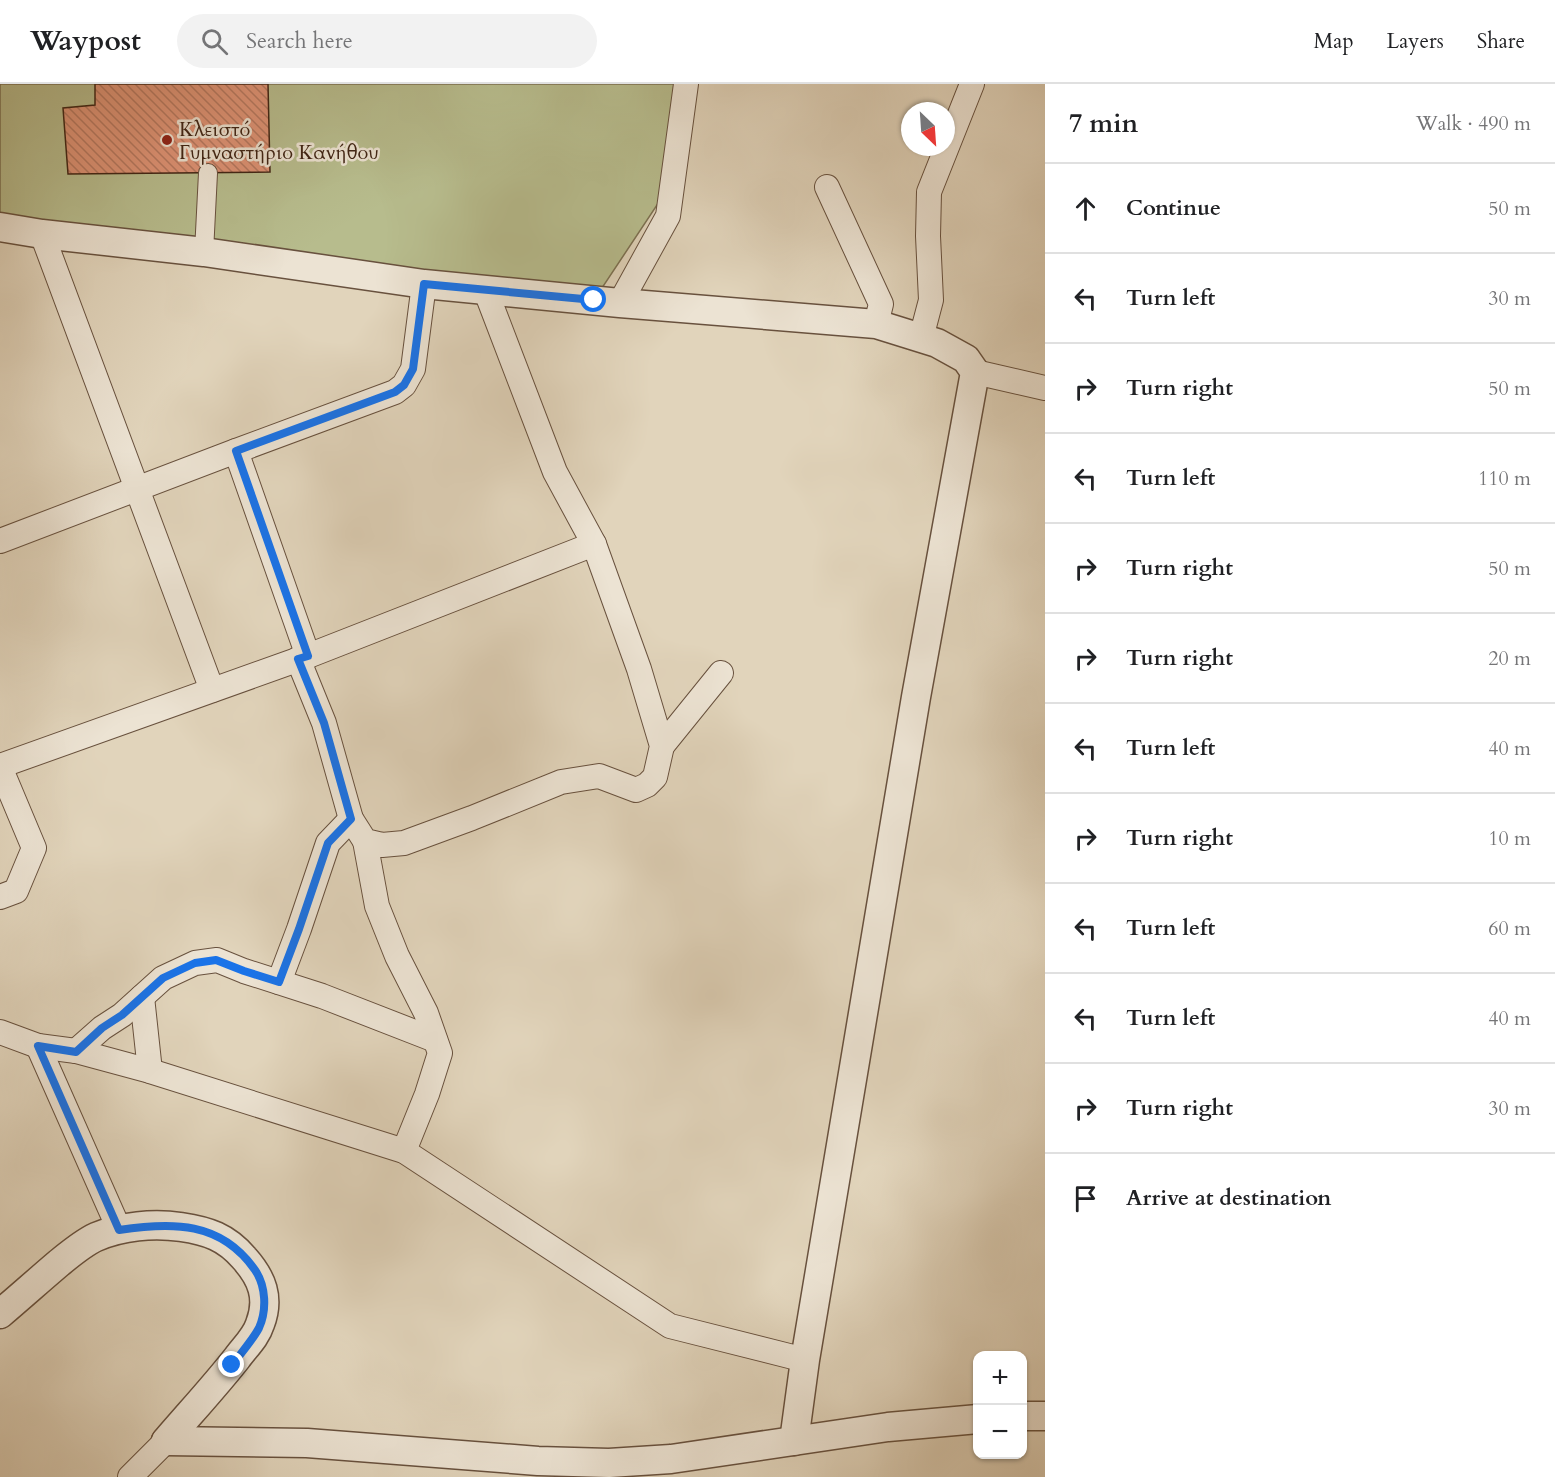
<!DOCTYPE html>
<html lang="en">
<head>
<meta charset="utf-8">
<style>
	body { margin:0; font-family:Cardo,serif; background:#f2f2f2; color:#202124 }
	.controls { position:absolute; right:18px; bottom:18px; display:grid; overflow:hidden; border-radius:12px; box-shadow:0 2px 4px #0004 }
	.controls button { width:54px; height:54px; display:grid; place-items:center; padding:0; border:0; border-bottom:2px solid #e0e0e0; background:#fff; color:#202124; font:30px sans-serif }
	.compass { position:absolute; left:901px; top:18px; width:54px; height:54px; border-radius:50%; background:#fff; box-shadow:0 2px 4px #0004; rotate:155deg }
	.stop { position:absolute; width:18px; height:18px; margin:-14px; border:4px solid #1a73e8; border-radius:50%; background:#fff }
	.stop.end { background:#1a73e8; border-color:#fff; box-shadow:0 2px 6px #0008 }
	.list { margin:0; padding:0; list-style:none }
	h2 { display:flex; justify-content:space-between; align-items:center; height:78px; margin:0; padding:0 24px; font-size:26px }
	h2 small { font-size:20px; font-weight:400; color:#757577 }
	.list li { display:grid; grid-template-columns:39px 1fr auto; gap:18px; align-items:center; box-sizing:border-box; height:90px; padding:0 24px; border-top:2px solid #e0e0e0 }
	.list b { display:block; font-size:22px; white-space:nowrap }
	.list em { font-size:20px; font-style:normal; color:#757577 }
	.icon { flex:none; width:33px; height:33px; fill:none; stroke:currentColor; stroke-width:2; stroke-linecap:round; stroke-linejoin:round }
	.map { position:relative; flex:none; width:1045px; height:1393px; overflow:hidden }
	header { display:flex; align-items:center; gap:36px; box-sizing:border-box; height:84px; padding:0 30px; background:#fff; border-bottom:2px solid #e0e0e0 }
	header strong { font-size:28px }
	nav { display:flex; gap:33px; margin-inline-start:auto; font-size:21px }
	.search { width:420px; height:54px; background:#f2f2f2; display:flex; align-items:center; gap:15px; box-sizing:border-box; padding:0 21px; border-radius:33px; color:#757577; font-size:22px }
	main { display:flex }
	aside { flex:1; background:#fff }
	.map>svg:first-child { display:block }
</style>
</head>
<body>
<header>
<strong>Waypost</strong>
<div class="search"><svg class="icon" aria-label="search" viewBox="0 0 24 24"><circle cx="10" cy="10" r="6"/><path d="M15 15l6 6"/></svg>Search here</div>
<nav><a>Map</a><a>Layers</a><a>Share</a></nav>
</header>
<main>
<div class="map">
<svg width="1045" height="1393" viewBox="0 0 1045 1393">
	<defs>
		<pattern id="building-back-hatch" width="6" height="6" patternUnits="userSpaceOnUse" patternTransform="scale(1.5)"><rect width="6" height="6" fill="#de9376"/><path d="M-1 5l2 2M0 0l6 6M5-1l2 2" fill="none" stroke="#b57860"/></pattern>
	</defs>
	<rect width="100%" height="100%" fill="#e1d4bb"/>
	<filter id="stains"><feTurbulence type="fractalNoise" baseFrequency=".00333" numOctaves="4"/><feColorMatrix values="0 0 0 0 .2 0 0 0 0 .09 0 0 0 0 .02 0 0 0 .5 -.17"/></filter>
	<radialGradient id="worn" r=".72"><stop offset=".6" stop-color="#630" stop-opacity="0"/><stop offset="1" stop-color="#630" stop-opacity=".3"/></radialGradient>
	<path fill="#b7bc8d" stroke="#7c7051" stroke-width="1.5" d="M0,0H679L661,115L594,216L0,143Z"/>
	<path fill="url(#building-back-hatch)" stroke="#402515" stroke-width="1.5" d="M95,0H268L270,88L68,90L63,24L95,21Z"/>
	<g fill="none" stroke-linecap="round" stroke-linejoin="round">
		<g stroke="#68513e" stroke-width="20">
			<path id="pedestrian" d="M204,168L208,89"/>
		</g>
		<g stroke="#68513e" stroke-width="26">
			<g id="minor">
				<path d="M827,103L881,220L876,240"/>
				<path d="M42,150L212,606"/>
				<path d="M620,219L668,132L686,0"/>
				<path d="M921,254L931,216L928,152L929,108L972,0"/>
				<path d="M975,288L1045,304"/>
				<path d="M236,367L395,308L404,301L413,285L424,200"/>
				<path d="M0,457L236,367L308,572"/>
				<path d="M298,575L324,639L351,735L365,757L382,761L404,759L472,734L561,698L599,692L636,706L647,701L655,693L662,662L639,585L594,460L555,388L485,205"/>
				<path d="M662,662L721,589"/>
				<path d="M0,682L308,572L594,460"/>
				<path d="M0,683L34,764L16,807L0,813"/>
				<path d="M365,757L377,822L397,872L426,929L440,969L427,1010L404,1067"/>
				<path d="M279,898L299,845L328,759L351,735"/>
				<path d="M142,913L150,987"/>
				<path d="M0,948L38,962L76,967L150,987L404,1067L670,1242L805,1276"/>
				<path d="M38,962L119,1145"/>
				<path d="M76,967L102,944L122,931L163,894L195,879L217,876L244,887L322,912L435,956"/>
				<path d="M130,1393L166,1357"/>
			</g>
		</g>
		<g stroke="#68513e" stroke-width="31">
			<g id="tertiary">
				<path d="M0,143L42,150L204,168L424,200L620,219L876,240L937,259L966,275L975,288L916,613L805,1276L794,1357"/>
				<path d="M0,1230C20,1213 39,1196 59,1179C70,1170 83,1159 96,1153C122,1142 153,1139 181,1143C208,1147 226,1153 244,1174C262,1194 270,1214 260,1240C256,1253 245,1263 237,1274C215,1302 190,1329 166,1357"/>
				<path d="M1023,1332H1045"/>
				<path d="M166,1357L307,1359L538,1377L609,1379L671,1375L888,1343L978,1335"/>
			</g>
		</g>
		<use href="#pedestrian" stroke="#ece3d3" stroke-width="18"/>
		<use href="#minor" stroke="#ece3d3" stroke-width="24"/>
		<use href="#tertiary" stroke="#ece3d3" stroke-width="28"/>
	</g>
	<g fill="none" stroke-linecap="round" stroke-linejoin="round">
		<path stroke="#1a73e8" stroke-width="8" d="M232,1281C241,1269 252,1257 259,1244C267,1226 266,1202 255,1186C221,1137 172,1138 119,1146L38,962L76,968L102,944L122,931L163,894L195,879L216,876L244,887L279,898L299,845L328,759L351,735L324,639L298,575L308,572L236,367L395,308L404,301L413,285L424,200L594,216"/>
	</g>
	<circle fill="#8f2418" stroke="#ece3d3" stroke-width="2" cx="167" cy="56" r="6"/>
	<g text-anchor="middle" stroke-width="5" stroke-linejoin="round" paint-order="stroke">
		<g font-size="20" fill="#402515" stroke="#ece3d3" text-anchor="start">
			<text x="179" y="52">Κλειστό<tspan x="179" dy="23">Γυμναστήριο Κανήθου</tspan></text>
		</g>
	</g>
	<rect width="100%" height="100%" filter="url(#stains)"/>
	<rect width="100%" height="100%" fill="url(#worn)"/>
</svg>
<div class="controls">
<button>+</button>
<button>−</button>
</div>
<svg class="compass" viewBox="-18 -18 36 36"><path d="M0-13l5 13h-10z" fill="#e53935"/><path d="M0 13l5-13h-10z" fill="#757577"/></svg>
<div class="stop" style="left:594px;top:216px"></div>
<div class="stop end" style="left:232px;top:1281px"></div>
</div>
<aside>
<h2>7 min<small>Walk · 490 m</small></h2>
<ul class="list">
<li><svg class="icon" aria-label="ahead" viewBox="0 0 24 24"><path d="M12 20V5M6 11l6-6 6 6"/></svg><div><b>Continue</b></div><em>50 m</em></li>
<li><svg class="icon" aria-label="left" viewBox="0 0 24 24"><path d="M17 20v-9H6M10 6l-5 5 5 5"/></svg><div><b>Turn left</b></div><em>30 m</em></li>
<li><svg class="icon" aria-label="right" viewBox="0 0 24 24"><path d="M7 20v-9h11M14 6l5 5-5 5"/></svg><div><b>Turn right</b></div><em>50 m</em></li>
<li><svg class="icon" aria-label="left" viewBox="0 0 24 24"><path d="M17 20v-9H6M10 6l-5 5 5 5"/></svg><div><b>Turn left</b></div><em>110 m</em></li>
<li><svg class="icon" aria-label="right" viewBox="0 0 24 24"><path d="M7 20v-9h11M14 6l5 5-5 5"/></svg><div><b>Turn right</b></div><em>50 m</em></li>
<li><svg class="icon" aria-label="right" viewBox="0 0 24 24"><path d="M7 20v-9h11M14 6l5 5-5 5"/></svg><div><b>Turn right</b></div><em>20 m</em></li>
<li><svg class="icon" aria-label="left" viewBox="0 0 24 24"><path d="M17 20v-9H6M10 6l-5 5 5 5"/></svg><div><b>Turn left</b></div><em>40 m</em></li>
<li><svg class="icon" aria-label="right" viewBox="0 0 24 24"><path d="M7 20v-9h11M14 6l5 5-5 5"/></svg><div><b>Turn right</b></div><em>10 m</em></li>
<li><svg class="icon" aria-label="left" viewBox="0 0 24 24"><path d="M17 20v-9H6M10 6l-5 5 5 5"/></svg><div><b>Turn left</b></div><em>60 m</em></li>
<li><svg class="icon" aria-label="left" viewBox="0 0 24 24"><path d="M17 20v-9H6M10 6l-5 5 5 5"/></svg><div><b>Turn left</b></div><em>40 m</em></li>
<li><svg class="icon" aria-label="right" viewBox="0 0 24 24"><path d="M7 20v-9h11M14 6l5 5-5 5"/></svg><div><b>Turn right</b></div><em>30 m</em></li>
<li><svg class="icon" aria-label="arrive" viewBox="0 0 24 24"><path d="M6 21V4h12l-3 4 3 4H6"/></svg><div><b>Arrive at destination</b></div></li>
</ul>
</aside>
</main>
</body>
</html>
